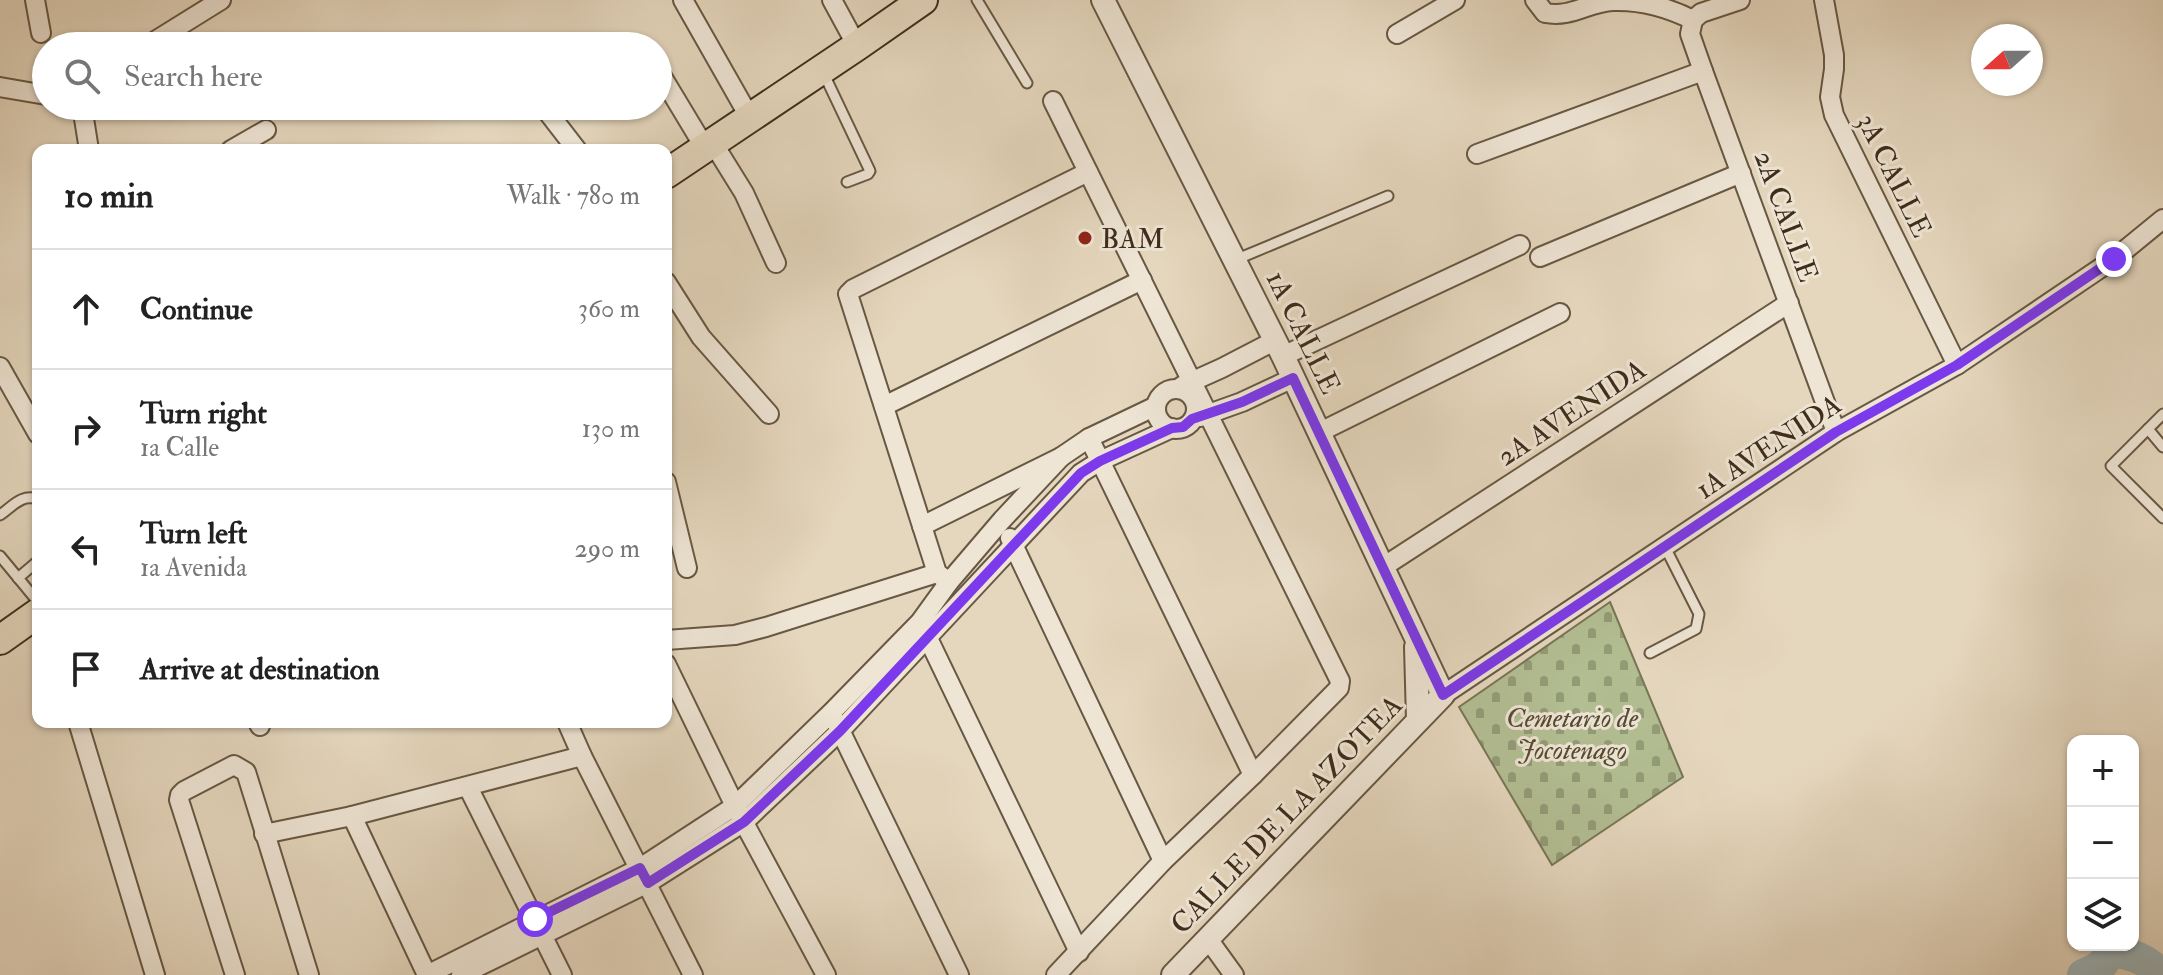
<!DOCTYPE html>
<html lang="en">
<head>
<meta charset="utf-8">
<style>
	body { margin:0; font-family:"IM FELL Double Pica",serif; background:#f6f6f6; color:#222 }
	.controls { position:absolute; right:24px; bottom:24px; display:grid; overflow:hidden; border-radius:16px; box-shadow:0 2px 6px #0004 }
	.controls button { width:72px; height:72px; display:grid; place-items:center; padding:0; border:0; border-bottom:2px solid #e0e0e0; background:#fff; color:#222; font:40px sans-serif }
	.compass { position:absolute; left:1971px; top:24px; width:72px; height:72px; border-radius:50%; background:#fff; box-shadow:0 2px 6px #0004; rotate:249deg }
	.stop { position:absolute; width:24px; height:24px; margin:-18px; border:6px solid #7c3aed; border-radius:50%; background:#fff }
	.stop.end { background:#7c3aed; border-color:#fff; box-shadow:0 2px 8px #0008 }
	.list { margin:0; padding:0; list-style:none }
	h2 { display:flex; justify-content:space-between; align-items:center; height:104px; margin:0; padding:0 32px; font-size:34px }
	h2 small { font-size:26px; font-weight:400; color:#767676 }
	.list li { display:grid; grid-template-columns:52px 1fr auto; gap:24px; align-items:center; box-sizing:border-box; height:120px; padding:0 32px; border-top:2px solid #e0e0e0 }
	.list b { display:block; font-size:30px; white-space:nowrap }
	.list p { margin:0; font-size:26px; white-space:nowrap; color:#767676 }
	.list em { font-size:26px; font-style:normal; color:#767676 }
	.icon { flex:none; width:44px; height:44px; fill:none; stroke:currentColor; stroke-width:2; stroke-linecap:round; stroke-linejoin:round }
	.map { position:relative; flex:none; width:2163px; height:975px; overflow:hidden }
	.search { position:absolute; background:#fff; box-shadow:0 2px 6px #0004; left:32px; top:32px; width:640px; height:88px; display:flex; align-items:center; gap:20px; box-sizing:border-box; padding:0 28px; border-radius:44px; color:#767676; font-size:30px }
	.panel { position:absolute; background:#fff; box-shadow:0 2px 6px #0004; left:32px; top:144px; width:640px; height:584px; border-radius:16px }
	.map>svg:first-child { display:block }
</style>
</head>
<body>
<div class="map">
<svg width="2163" height="975" viewBox="0 0 2163 975">
	<defs>
		<pattern id="cemetery-stones" width="16" height="16" patternUnits="userSpaceOnUse" patternTransform="scale(2)"><rect width="16" height="16" fill="#b3be93"/><path d="M2 7V4a2 2 0 0 1 4 0v3zM10 15v-3a2 2 0 0 1 4 0v3z" fill="#939b77"/></pattern>
	</defs>
	<rect width="100%" height="100%" fill="#e5d7be"/>
	<filter id="stains"><feTurbulence type="fractalNoise" baseFrequency=".0025" numOctaves="4"/><feColorMatrix values="0 0 0 0 .2 0 0 0 0 .09 0 0 0 0 .02 0 0 0 .5 -.17"/></filter>
	<radialGradient id="worn" r=".72"><stop offset=".6" stop-color="#630" stop-opacity="0"/><stop offset="1" stop-color="#630" stop-opacity=".3"/></radialGradient>
	<path fill="url(#cemetery-stones)" stroke="#787656" stroke-width="2" d="M1610,602L1683,777L1552,865L1459,707Z"/>
	<g fill="none" stroke-linecap="round" stroke-linejoin="round">
		<path stroke="#9cb6bd" stroke-width="32" d="M2083,975L2100,967L2112,951C2131,954 2148,959 2161,975"/>
		<g stroke="#685843" stroke-width="13">
			<g id="service">
				<path d="M977,0L1027,83"/>
				<path d="M823,72L870,171L868,174L847,182"/>
				<path d="M1235,260L1388,196"/>
				<path d="M2163,414L2111,466L2163,518"/>
				<path d="M2148,429L2163,447"/>
				<path d="M0,515C13,506 21,494 38,499"/>
				<path d="M0,556L38,602"/>
				<path d="M18,578L38,561"/>
				<path d="M1650,653L1696,629L1699,614L1665,547"/>
			</g>
		</g>
		<g stroke="#685843" stroke-width="22">
			<g id="minor">
				<path d="M35,0L41,33"/>
				<path d="M683,0L750,118"/>
				<path d="M832,0L857,46"/>
				<path d="M1535,0L1545,13C1572,18 1588,2 1613,1C1640,0 1669,8 1693,20"/>
				<path d="M1824,0L1834,55V69L1830,97L1834,115L1957,365"/>
				<path d="M1693,20L1690,34L1703,71L1836,432"/>
				<path d="M1693,20L1701,13L1740,0"/>
				<path d="M1397,34L1455,0"/>
				<path d="M147,46L221,0"/>
				<path d="M658,70L705,148"/>
				<path d="M0,87L46,95"/>
				<path d="M1053,101L1340,681L1339,688L1253,775L1163,861L1056,975"/>
				<path d="M82,106L89,150"/>
				<path d="M543,106L577,150"/>
				<path d="M713,143L744,193L776,263"/>
				<path d="M231,150L266,130"/>
				<path d="M1477,154L1703,71"/>
				<path d="M1540,257L1741,173"/>
				<path d="M666,282L701,337L769,414"/>
				<path d="M1283,356L1520,245"/>
				<path d="M0,367L38,434"/>
				<path d="M1182,386L1222,368L1276,340"/>
				<circle cx="1176" cy="409" r="20"/>
				<path d="M884,406L1142,280"/>
				<path d="M1200,417L1242,402L1293,378"/>
				<path d="M1320,432L1560,313"/>
				<path d="M1089,438L1253,775"/>
				<path d="M666,482L687,568"/>
				<path d="M922,526L1061,457L1089,438L1156,406"/>
				<path d="M1010,538L1163,861"/>
				<path d="M1383,567L1789,303"/>
				<path d="M949,582L937,573L848,294L853,289L1088,172"/>
				<path d="M924,630L1079,952"/>
				<path d="M666,640L735,635L766,627L937,573"/>
				<path d="M666,664L735,806L826,975"/>
				<path d="M1443,695L1836,432L1957,365L2114,259L2163,219"/>
				<path d="M78,722L155,975"/>
				<path d="M258,722L260,726"/>
				<path d="M567,722L582,756L693,975"/>
				<path d="M836,722L959,975"/>
				<path d="M468,787L562,975"/>
				<path d="M352,816L427,975"/>
				<path d="M264,834L352,816L582,756"/>
				<path d="M1208,939L1234,975"/>
				<path d="M235,975L179,800L180,795L184,791L234,765L246,772L309,975"/>
				<path d="M427,975L640,868L735,806L831,713L920,622L949,582L1002,520L1061,457"/>
				<path d="M461,975L648,883L744,822L840,731L1081,473L1100,461L1172,428"/>
			</g>
		</g>
		<g stroke="#685843" stroke-width="26">
			<g id="tertiary">
				<path d="M1103,0L1283,356L1443,695L1173,975"/>
				<path d="M1416,647L1418,720"/>
			</g>
		</g>
		<g stroke="#3e2d1a" stroke-width="32">
			<g id="primary">
				<path d="M666,174L857,46L923,0"/>
				<path d="M0,640L38,613"/>
			</g>
		</g>
		<use href="#service" stroke="#eee5d5" stroke-width="9"/>
		<use href="#minor" stroke="#eee5d5" stroke-width="18"/>
		<use href="#tertiary" stroke="#eee5d5" stroke-width="22"/>
		<use href="#primary" stroke="#e5d7be" stroke-width="28"/>
	</g>
	<g fill="none" stroke-linecap="round" stroke-linejoin="round">
		<path stroke="#7c3aed" stroke-width="10" d="M535,919L640,868L648,883L744,822L840,731L1081,473L1100,461L1172,428L1183,427L1192,419L1242,402L1293,378L1443,695L1836,432L1957,365L2114,259"/>
	</g>
	<circle fill="#8f2418" stroke="#eee5d5" stroke-width="3" cx="1085" cy="238" r="8"/>
	<g text-anchor="middle" stroke-width="6" stroke-linejoin="round" paint-order="stroke">
		<g font-size="28" fill="#3e2d1a" stroke="#eee5d5">
			<text transform="translate(1895 175) rotate(64)" y="10">3A CALLE</text>
			<text transform="translate(1787 216) rotate(70)" y="10">2A CALLE</text>
			<text transform="translate(1304 332) rotate(64)" y="10">1A CALLE</text>
			<text transform="translate(1571 412) rotate(-33)" y="10">2A AVENIDA</text>
			<text transform="translate(1768 446) rotate(-33)" y="10">1A AVENIDA</text>
			<text transform="translate(1286 814) rotate(-46)" y="10">CALLE DE LA AZOTEA</text>
		</g>
		<g font-size="28" fill="#3e2d1a" stroke="#eee5d5" text-anchor="start">
			<text x="1101" y="248">BAM</text>
		</g>
		<g font-size="28" font-style="italic" fill="#554a32" stroke="#eee5d5">
			<text x="1572" y="727">Cemetario de<tspan x="1572" dy="32">Jocotenago</tspan></text>
		</g>
	</g>
	<rect width="100%" height="100%" filter="url(#stains)"/>
	<rect width="100%" height="100%" fill="url(#worn)"/>
</svg>
<div class="controls">
<button>+</button>
<button>−</button>
<button><svg class="icon" aria-label="layers" viewBox="0 0 24 24"><path d="M12 4l9 5-9 5-9-5zM3 14l9 5 9-5"/></svg></button>
</div>
<svg class="compass" viewBox="-18 -18 36 36"><path d="M0-13l5 13h-10z" fill="#e53935"/><path d="M0 13l5-13h-10z" fill="#767676"/></svg>
<div class="stop" style="left:535px;top:919px"></div>
<div class="stop end" style="left:2114px;top:259px"></div>
<div class="search"><svg class="icon" aria-label="search" viewBox="0 0 24 24"><circle cx="10" cy="10" r="6"/><path d="M15 15l6 6"/></svg>Search here</div>
<section class="panel">
<h2>10 min<small>Walk · 780 m</small></h2>
<ul class="list">
<li><svg class="icon" aria-label="ahead" viewBox="0 0 24 24"><path d="M12 20V5M6 11l6-6 6 6"/></svg><div><b>Continue</b></div><em>360 m</em></li>
<li><svg class="icon" aria-label="right" viewBox="0 0 24 24"><path d="M7 20v-9h11M14 6l5 5-5 5"/></svg><div><b>Turn right</b><p>1a Calle</p></div><em>130 m</em></li>
<li><svg class="icon" aria-label="left" viewBox="0 0 24 24"><path d="M17 20v-9H6M10 6l-5 5 5 5"/></svg><div><b>Turn left</b><p>1a Avenida</p></div><em>290 m</em></li>
<li><svg class="icon" aria-label="arrive" viewBox="0 0 24 24"><path d="M6 21V4h12l-3 4 3 4H6"/></svg><div><b>Arrive at destination</b></div></li>
</ul>
</section>
</div>
</body>
</html>
